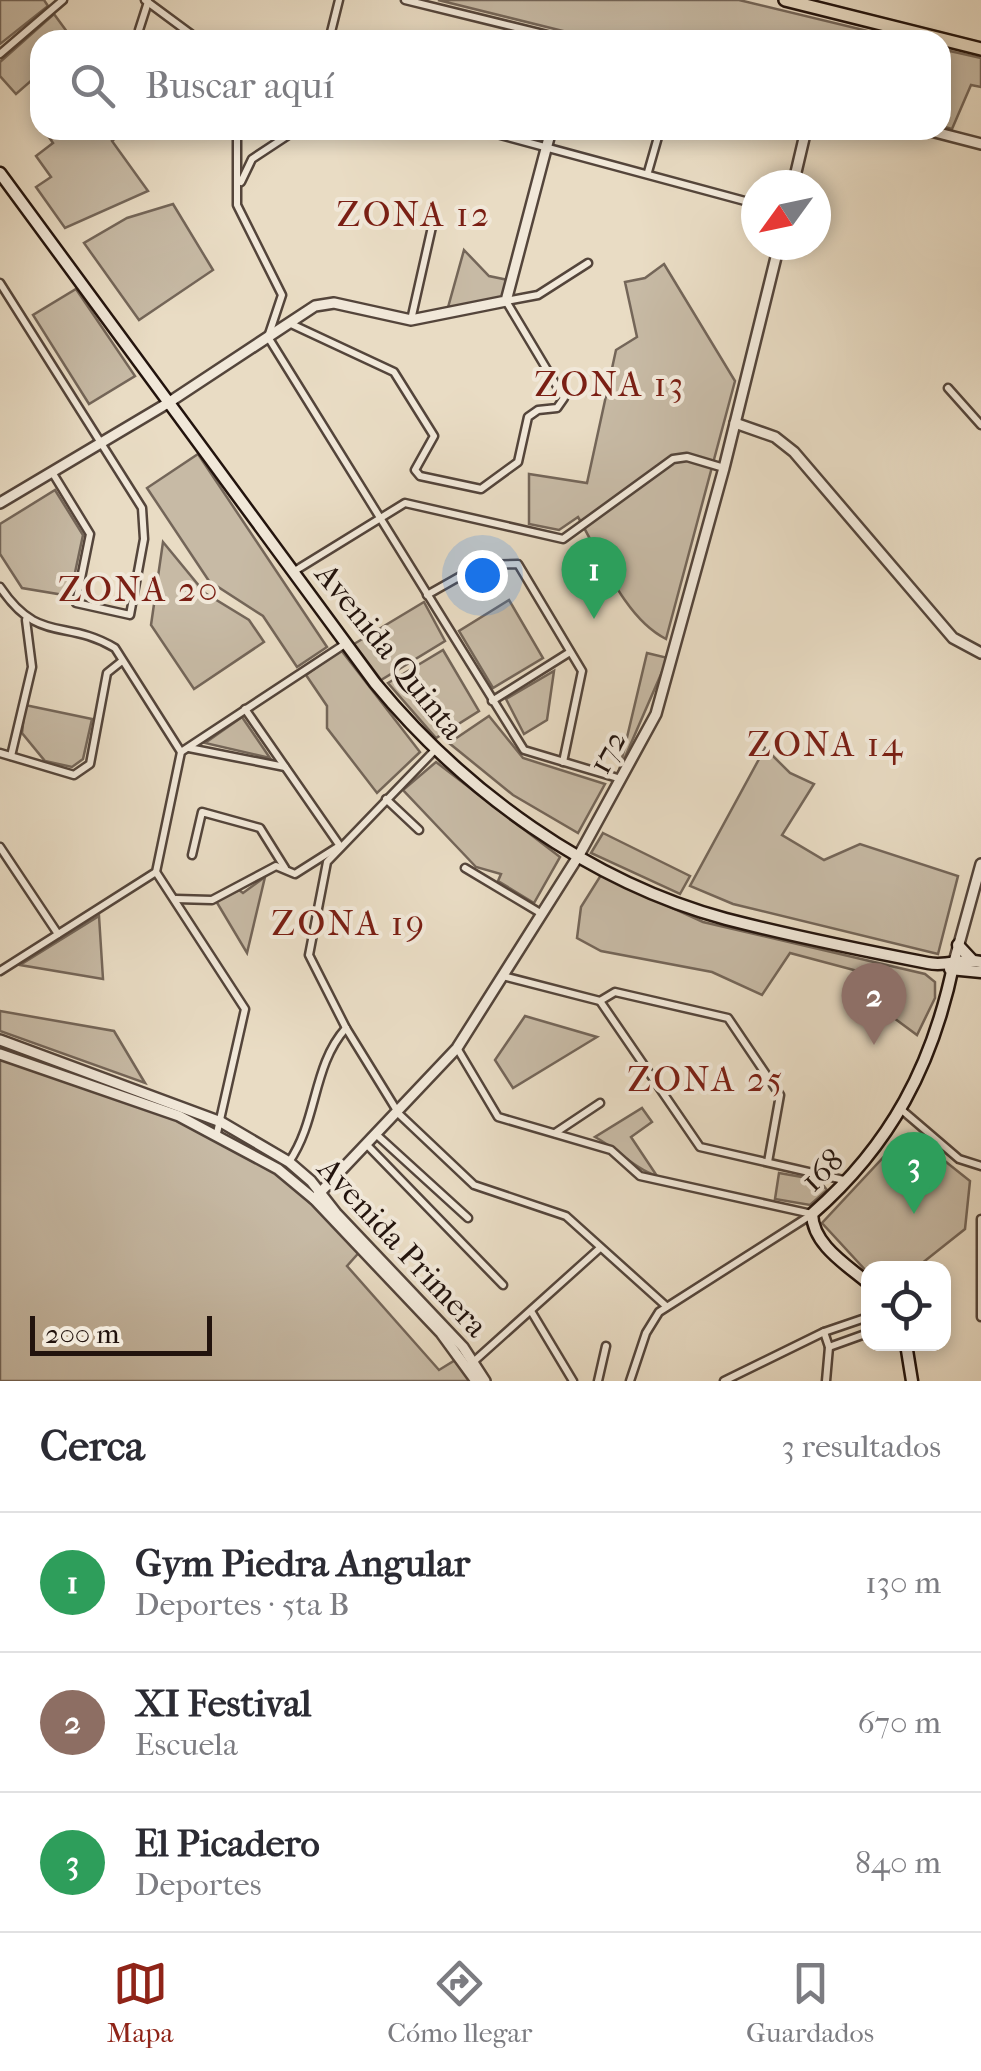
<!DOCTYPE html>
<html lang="es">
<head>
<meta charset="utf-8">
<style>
	body { margin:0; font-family:"IM FELL French Canon",serif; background:#f2f2f3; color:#2b2b33 }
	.controls { position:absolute; right:30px; bottom:30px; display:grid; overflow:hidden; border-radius:20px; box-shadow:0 5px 15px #0003 }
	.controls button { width:90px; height:90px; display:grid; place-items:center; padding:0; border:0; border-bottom:2px solid #e1e1e2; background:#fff; color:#2b2b33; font:50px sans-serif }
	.compass { position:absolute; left:741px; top:170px; width:90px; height:90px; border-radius:50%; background:#fff; box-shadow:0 5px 15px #0003; rotate:237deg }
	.scale { position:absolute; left:30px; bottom:25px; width:182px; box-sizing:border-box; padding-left:10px; border:5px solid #22130d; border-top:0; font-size:28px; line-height:35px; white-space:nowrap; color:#22130d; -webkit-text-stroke:8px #f1e8d9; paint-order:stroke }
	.you { position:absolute; left:482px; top:575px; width:35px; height:35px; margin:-25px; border:8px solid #fff; border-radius:50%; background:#1a73e8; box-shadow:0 0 0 15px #1a73e833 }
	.badge { display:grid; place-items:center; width:65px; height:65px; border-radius:50%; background:#8f2418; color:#fff; font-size:32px; font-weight:700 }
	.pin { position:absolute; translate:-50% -82px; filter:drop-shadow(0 2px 5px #0008) }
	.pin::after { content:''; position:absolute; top:52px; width:35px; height:30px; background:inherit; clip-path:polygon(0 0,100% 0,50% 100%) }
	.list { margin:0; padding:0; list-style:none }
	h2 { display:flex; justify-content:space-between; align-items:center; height:130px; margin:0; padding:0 40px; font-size:42px }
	h2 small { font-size:32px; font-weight:400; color:#7c7c81 }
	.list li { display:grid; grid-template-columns:65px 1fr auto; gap:30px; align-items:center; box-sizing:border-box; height:140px; padding:0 40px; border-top:2px solid #e1e1e2 }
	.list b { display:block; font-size:38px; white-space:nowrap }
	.list p { margin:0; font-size:32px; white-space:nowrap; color:#7c7c81 }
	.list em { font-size:32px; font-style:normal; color:#7c7c81 }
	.icon { flex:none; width:55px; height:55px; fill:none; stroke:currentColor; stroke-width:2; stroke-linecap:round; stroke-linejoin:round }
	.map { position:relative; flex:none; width:981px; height:1381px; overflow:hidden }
	.search { position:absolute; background:#fff; box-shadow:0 5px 15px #0003; left:30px; right:30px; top:30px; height:110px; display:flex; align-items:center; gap:25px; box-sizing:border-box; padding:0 35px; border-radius:30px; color:#7c7c81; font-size:38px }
	.sheet { height:550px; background:#fff }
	nav { display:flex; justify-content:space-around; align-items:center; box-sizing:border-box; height:140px; border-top:2px solid #e1e1e2; background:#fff; font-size:28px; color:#7c7c81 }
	nav a { display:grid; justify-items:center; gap:5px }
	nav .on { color:#8f2418 }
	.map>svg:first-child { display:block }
</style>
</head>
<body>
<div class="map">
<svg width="981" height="1381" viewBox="0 0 981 1381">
	<rect width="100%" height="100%" fill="#e9dcc4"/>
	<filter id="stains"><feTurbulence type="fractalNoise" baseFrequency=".002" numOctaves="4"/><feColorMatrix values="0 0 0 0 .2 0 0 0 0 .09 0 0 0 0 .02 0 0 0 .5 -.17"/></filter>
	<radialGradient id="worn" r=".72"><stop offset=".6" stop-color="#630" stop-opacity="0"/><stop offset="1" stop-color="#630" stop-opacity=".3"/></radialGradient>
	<g fill="#c7baa5" stroke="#746659" stroke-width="2.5">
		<path d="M0,0H44L48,6L0,44Z"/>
		<path d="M438,0H739L905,40H599Z"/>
		<path d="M54,14L73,40H40V73L16,94L0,76V62Z"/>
		<path d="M941,49L981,58V87L971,85L952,129L941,126Z"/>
		<path d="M44,130H125L112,141L148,191L65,228L36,187L51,177L36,156L53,143Z"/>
		<path d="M173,204L213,270L139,320L84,243L127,218Z"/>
		<path d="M464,250L489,276L508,280L504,297L447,311Z"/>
		<path d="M664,264L735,381L666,639C624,618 601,556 578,517L559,530L529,524V474L587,483L616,350L637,337L625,282L645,278Z"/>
		<path d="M76,289L135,376L89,404L33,315Z"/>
		<path d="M198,454L327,647L297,667L263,616L209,581L147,488Z"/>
		<path d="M55,490L83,535L70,596L22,588L0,554V524Z"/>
		<path d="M163,542L205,593L249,620L264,642L194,689L151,625Z"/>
		<path d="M509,600L543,658L493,688L459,631Z"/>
		<path d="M424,602L445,641L381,680L354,644Z"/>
		<path d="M341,650L420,752L377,793L327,728V706L306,675Z"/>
		<path d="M443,650L479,711L436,738L388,683Z"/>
		<path d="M647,653L668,658L619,771Z"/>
		<path d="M554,671L547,720L524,734L506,699Z"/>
		<path d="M25,705L92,719L83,759L72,767L45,761L22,733Z"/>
		<path d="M489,716L523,758L605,784L578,833L513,795L449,743Z"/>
		<path d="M242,717L270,758L205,743Z"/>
		<path d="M765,748L790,773L814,784L782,835L824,860L860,844L958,876L938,954L733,904L690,886Z"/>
		<path d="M436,762L560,857L534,903L498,881L501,874L476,867L403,790Z"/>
		<path d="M603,833L690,876L680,894L591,853Z"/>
		<path d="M601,875L703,922L925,974L935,982V998L917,1035L875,1004L892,992L884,978L790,953L762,995L712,972L601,951L577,938L581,907Z"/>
		<path d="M265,877L247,953L216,901L239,890L243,893Z"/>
		<path d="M99,916L103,979L20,965Z"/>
		<path d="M0,1011L114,1031L145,1083L0,1031Z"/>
		<path d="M525,1016L597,1037L513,1088L495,1060Z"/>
		<path d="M0,1056L196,1124L302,1190L363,1248L347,1266L439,1370L457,1359L475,1381H0Z"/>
		<path d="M642,1108L652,1122L631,1137L657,1176C635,1169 618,1149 595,1137Z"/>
		<path d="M921,1142L970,1181L965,1229L916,1268L909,1263L901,1268H868V1273L822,1223L893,1147Z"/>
		<path d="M779,1173L819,1180L827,1190L810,1205L775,1199Z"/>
	</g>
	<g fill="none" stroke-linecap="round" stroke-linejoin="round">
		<g stroke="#54453b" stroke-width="11">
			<g id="minor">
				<path d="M145,0L199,40"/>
				<path d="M405,0L568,40"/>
				<path d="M139,30L148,2"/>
				<path d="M329,40L339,0"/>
				<path d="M0,54L63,0"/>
				<path d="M237,130V205L282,295L268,337L524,750L621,779"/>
				<path d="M332,130H341"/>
				<path d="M482,130L756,204"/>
				<path d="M648,172L660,130"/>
				<path d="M241,182L252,159L296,130"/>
				<path d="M0,283L142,508L144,539L130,615L76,603L90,534L52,472"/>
				<path d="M411,320L434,218"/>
				<path d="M289,323L394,372L434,436L415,470L420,476L481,489L518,462L528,417L538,410L557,408L564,398L506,301L538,295L588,263"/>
				<path d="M948,388L981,425"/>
				<path d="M293,572L405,503L563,539L673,459L687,457L724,468"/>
				<path d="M0,587C39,645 65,618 115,648L181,752"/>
				<path d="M427,595L480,565L518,564L582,671L563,762"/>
				<path d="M492,701L570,652"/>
				<path d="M245,709L340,846"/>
				<path d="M189,748L285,767"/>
				<path d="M434,751L327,862L309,955L346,1028L399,1114L474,1185L566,1216L666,1306"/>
				<path d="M0,753L74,775L90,764L107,673L122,661"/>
				<path d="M11,756L32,667L26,620"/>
				<path d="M386,799L419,830"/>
				<path d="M0,847L58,934"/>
				<path d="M192,855L202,812L260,828L285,868"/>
				<path d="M465,868L542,914"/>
				<path d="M156,872L245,1009L217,1133"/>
				<path d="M176,899L212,900L276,866L295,874L336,848"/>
				<path d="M0,971L156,872L181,752L345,644"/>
				<path d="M503,976L600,1001L615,992L728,1018L780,1095L768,1162"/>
				<path d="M600,1001L700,1147L848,1181"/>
				<path d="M457,1048L498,1117L611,1150L640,1176L812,1214"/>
				<path d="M903,1111L959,1159L981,1166"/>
				<path d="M555,1133L600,1103"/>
				<path d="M378,1136L468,1218"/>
				<path d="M368,1146L503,1285"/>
				<path d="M289,1162C318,1120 312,1066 346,1028"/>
				<path d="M981,1219V1317"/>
				<path d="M531,1311L573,1381"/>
				<path d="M824,1332L829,1347L826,1381"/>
				<path d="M829,1347L868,1333"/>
				<path d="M471,1364L600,1248"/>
				<path d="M598,1381L606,1346"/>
				<path d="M630,1381L646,1333L659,1312L811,1215"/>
				<path d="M724,1381L824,1332L868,1317"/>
			</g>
		</g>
		<g stroke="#54453b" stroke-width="14">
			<g id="tertiary">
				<path d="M927,130L981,144"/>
				<path d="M793,185L806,130"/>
				<path d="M735,423L775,437L794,452L953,638L981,653"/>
				<path d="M0,503L168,403L315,306L334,303L411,320L506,301L551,130"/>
				<path d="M954,962L981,864"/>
				<path d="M0,1040L221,1122L289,1162L311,1181L336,1213L463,1347L485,1381"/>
				<path d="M0,1054L179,1116L278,1169L314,1199L441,1333L476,1381"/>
				<path d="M314,1199L457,1048L579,855L656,714L724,468L779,245"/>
			</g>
		</g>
		<g stroke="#22130d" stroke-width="15">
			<g id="secondary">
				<path d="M0,173L375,683C464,791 589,882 726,919C792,936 861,950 928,963C946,967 963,958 981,962"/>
				<path d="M958,945L972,960"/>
				<path d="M950,969L981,972"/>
				<path d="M868,1283C847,1265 813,1245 812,1214C891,1145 933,1065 954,962"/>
				<path d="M906,1344L912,1381"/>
			</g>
		</g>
		<g stroke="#22130d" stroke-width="16">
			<path id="trunk" d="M785,0L981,49"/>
		</g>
		<use href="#minor" stroke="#f1e8d9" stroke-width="6"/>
		<use href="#tertiary" stroke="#f1e8d9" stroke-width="9"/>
		<use href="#secondary" stroke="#f1e8d9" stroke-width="10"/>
		<use href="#trunk" stroke="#e9dcc4" stroke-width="11"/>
	</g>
	<g text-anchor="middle" stroke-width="8" stroke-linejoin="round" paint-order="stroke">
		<g font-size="32" fill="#22130d" stroke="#f1e8d9">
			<text transform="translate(390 651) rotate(51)" y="11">Avenida Quinta</text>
			<text transform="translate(607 752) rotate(-62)" y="11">172</text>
			<text transform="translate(822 1170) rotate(-44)" y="11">168</text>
			<text transform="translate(403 1247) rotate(47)" y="11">Avenida Primera</text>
		</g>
		<g font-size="35" letter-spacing="2.5" fill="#7a1f14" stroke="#f1e8d9">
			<text x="414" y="226">ZONA 12</text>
			<text x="610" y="396">ZONA 13</text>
			<text x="139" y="601">ZONA 20</text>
			<text x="826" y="756">ZONA 14</text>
			<text x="349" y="935">ZONA 19</text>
			<text x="706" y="1091">ZONA 25</text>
		</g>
	</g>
	<rect width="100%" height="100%" filter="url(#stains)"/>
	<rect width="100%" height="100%" fill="url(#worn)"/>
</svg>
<div class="controls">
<button><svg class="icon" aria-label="locate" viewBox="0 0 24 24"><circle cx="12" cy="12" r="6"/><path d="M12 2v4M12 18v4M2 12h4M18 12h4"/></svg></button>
</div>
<svg class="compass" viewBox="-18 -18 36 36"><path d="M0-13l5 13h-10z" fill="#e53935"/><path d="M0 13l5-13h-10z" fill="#7c7c81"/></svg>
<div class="scale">200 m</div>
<div class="you"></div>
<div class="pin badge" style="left:594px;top:619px;background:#2e9e5b">1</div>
<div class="pin badge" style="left:874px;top:1045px;background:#8d6e63">2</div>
<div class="pin badge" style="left:914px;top:1214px;background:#2e9e5b">3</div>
<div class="search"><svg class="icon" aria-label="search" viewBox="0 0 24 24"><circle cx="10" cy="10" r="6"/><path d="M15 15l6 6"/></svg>Buscar aquí</div>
</div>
<section class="sheet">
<h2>Cerca<small>3 resultados</small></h2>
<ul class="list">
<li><span class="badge" style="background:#2e9e5b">1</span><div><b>Gym Piedra Angular</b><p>Deportes · 5ta B</p></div><em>130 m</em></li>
<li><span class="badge" style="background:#8d6e63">2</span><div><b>XI Festival</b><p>Escuela</p></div><em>670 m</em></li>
<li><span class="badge" style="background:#2e9e5b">3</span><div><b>El Picadero</b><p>Deportes</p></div><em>840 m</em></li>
</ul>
</section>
<nav>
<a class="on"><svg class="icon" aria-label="map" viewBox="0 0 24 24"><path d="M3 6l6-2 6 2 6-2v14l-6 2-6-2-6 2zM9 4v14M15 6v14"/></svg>Mapa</a>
<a><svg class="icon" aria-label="directions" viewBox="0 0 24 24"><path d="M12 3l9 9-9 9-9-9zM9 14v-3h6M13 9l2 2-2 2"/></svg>Cómo llegar</a>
<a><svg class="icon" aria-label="saved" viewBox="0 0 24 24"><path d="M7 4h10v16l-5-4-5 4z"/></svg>Guardados</a>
</nav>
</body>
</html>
